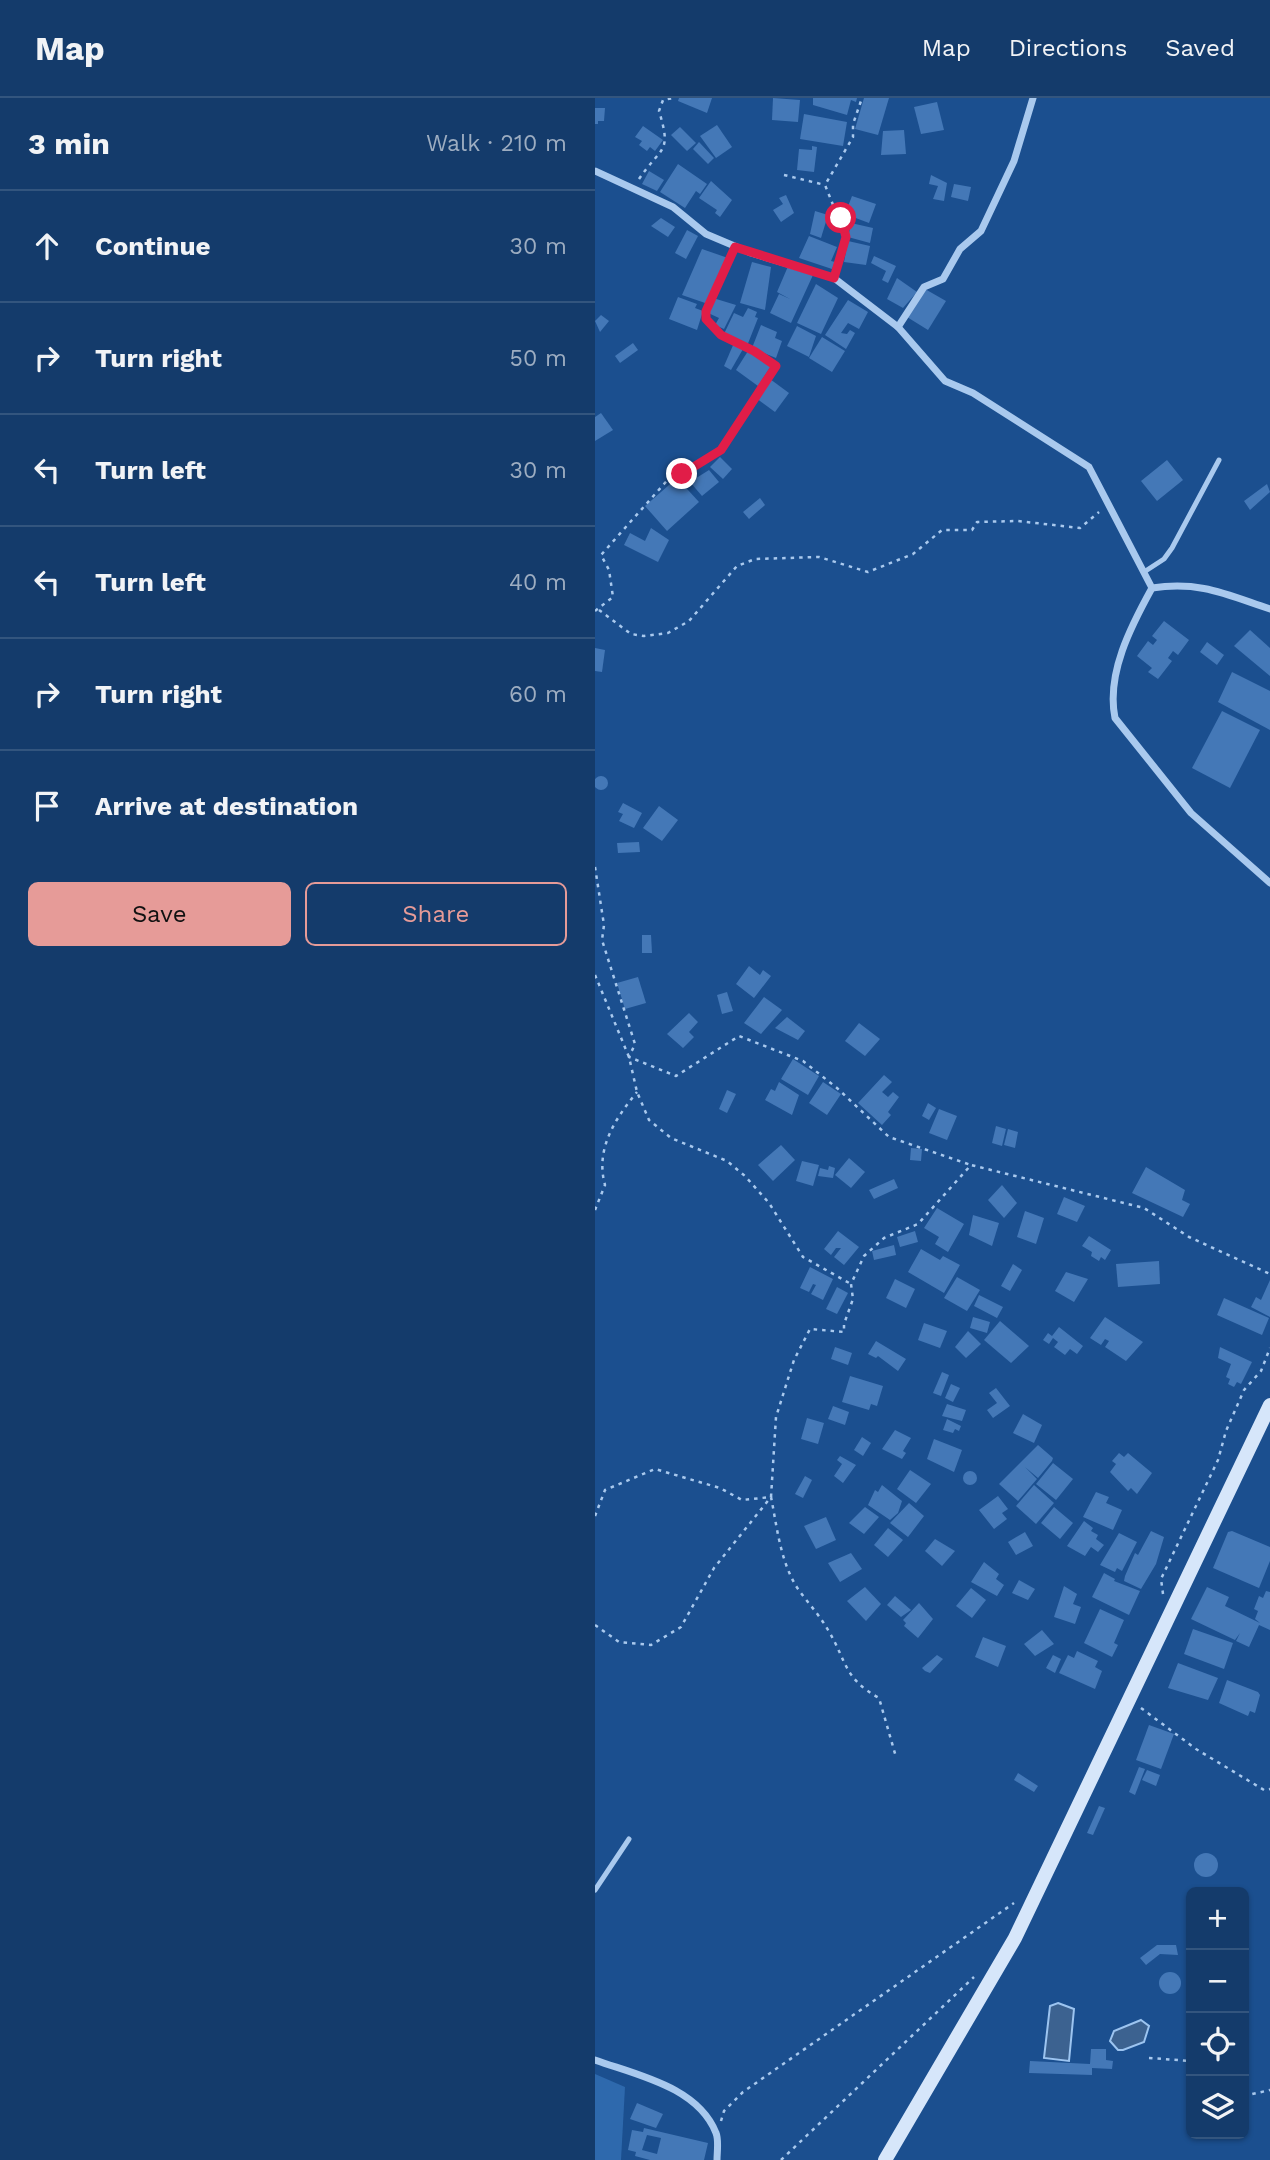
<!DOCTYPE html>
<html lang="en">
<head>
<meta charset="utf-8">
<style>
	body { margin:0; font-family:"Work Sans",sans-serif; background:#1d4271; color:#f1f3f6 }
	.controls { position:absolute; right:21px; bottom:21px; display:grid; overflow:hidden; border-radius:10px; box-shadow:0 2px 5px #0004 }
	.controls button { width:63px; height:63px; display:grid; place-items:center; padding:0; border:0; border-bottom:2px solid #33557e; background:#143b6b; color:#f1f3f6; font:35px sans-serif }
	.stop { position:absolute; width:21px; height:21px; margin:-16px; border:5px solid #e11d48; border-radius:50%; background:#fff }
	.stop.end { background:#e11d48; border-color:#fff; box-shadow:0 2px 7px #0008 }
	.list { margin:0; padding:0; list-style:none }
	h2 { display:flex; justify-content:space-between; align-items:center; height:91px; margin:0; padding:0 28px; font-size:30px }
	h2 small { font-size:23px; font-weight:400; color:#9dadc1 }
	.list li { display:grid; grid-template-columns:46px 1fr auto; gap:21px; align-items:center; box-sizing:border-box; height:112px; padding:0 28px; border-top:2px solid #33557e }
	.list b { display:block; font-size:26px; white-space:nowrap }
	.list em { font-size:23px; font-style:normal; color:#9dadc1 }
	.actions { display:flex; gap:14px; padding:21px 28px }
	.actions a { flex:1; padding:16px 0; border:2px solid #e69b98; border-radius:10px; text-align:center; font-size:24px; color:#e69b98 }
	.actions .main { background:#e69b98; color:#111 }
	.icon { flex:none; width:38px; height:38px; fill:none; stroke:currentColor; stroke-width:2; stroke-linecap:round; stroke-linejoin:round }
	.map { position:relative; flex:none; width:675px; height:2062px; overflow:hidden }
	header { display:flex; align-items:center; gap:42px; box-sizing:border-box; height:98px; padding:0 35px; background:#143b6b; border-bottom:2px solid #33557e }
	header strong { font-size:33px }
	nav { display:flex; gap:38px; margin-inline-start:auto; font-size:24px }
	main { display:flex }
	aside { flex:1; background:#143b6b }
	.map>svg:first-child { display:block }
</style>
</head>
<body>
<header>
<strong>Map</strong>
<nav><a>Map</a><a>Directions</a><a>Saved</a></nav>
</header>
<main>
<aside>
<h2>3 min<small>Walk · 210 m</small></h2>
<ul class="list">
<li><svg class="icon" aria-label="ahead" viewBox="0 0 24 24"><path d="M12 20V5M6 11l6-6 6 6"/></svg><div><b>Continue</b></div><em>30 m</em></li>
<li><svg class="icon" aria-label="right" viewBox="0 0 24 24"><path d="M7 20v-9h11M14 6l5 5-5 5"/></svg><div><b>Turn right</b></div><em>50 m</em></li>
<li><svg class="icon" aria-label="left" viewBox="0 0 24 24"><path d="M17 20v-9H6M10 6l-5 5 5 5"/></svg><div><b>Turn left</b></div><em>30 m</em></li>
<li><svg class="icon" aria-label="left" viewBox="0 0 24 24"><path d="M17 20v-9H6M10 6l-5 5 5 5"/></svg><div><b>Turn left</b></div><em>40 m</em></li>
<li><svg class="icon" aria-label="right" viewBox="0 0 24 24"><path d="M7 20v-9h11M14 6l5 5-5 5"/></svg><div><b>Turn right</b></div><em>60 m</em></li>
<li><svg class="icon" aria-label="arrive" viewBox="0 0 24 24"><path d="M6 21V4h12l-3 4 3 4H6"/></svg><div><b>Arrive at destination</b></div></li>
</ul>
<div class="actions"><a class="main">Save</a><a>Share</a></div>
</aside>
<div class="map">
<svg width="675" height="2062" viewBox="0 0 675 2062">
	<rect width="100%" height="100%" fill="#1b4f8f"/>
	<path fill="#2e69ad" d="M0,1976L30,1989L26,2062H0Z"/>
	<g fill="#3c6290" stroke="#9cc4f0" stroke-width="2">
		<path d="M463,1905L479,1911L474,1963L449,1960L455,1908Z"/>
		<path d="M546,1922L554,1928L549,1944L528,1952H523L515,1943L519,1933Z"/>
	</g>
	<g fill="#4478b7" fill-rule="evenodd">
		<path d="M84,0H117L112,15L83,3Z"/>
		<path d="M178,0L205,2L203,24L177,22Z"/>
		<path d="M218,0H262L261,4L256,2L252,17L218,7Z"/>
		<path d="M269,0H294L283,37L260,31Z"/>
		<path d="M342,4L349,32L326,36L319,9Z"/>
		<path d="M0,10H10L9,23H3V26H0Z"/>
		<path d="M209,16L252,24L248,48L205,41Z"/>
		<path d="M122,27L137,49L121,60L105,38Z"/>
		<path d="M48,28L68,42L60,53L55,49L52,53L44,47L47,43L40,39Z"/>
		<path d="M85,29L101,45L92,53L76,37Z"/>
		<path d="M309,32L311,56L286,57L288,33Z"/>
		<path d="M104,44L119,60L113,66L98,51Z"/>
		<path d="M217,48L222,49L219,74L202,72L204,51L217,52Z"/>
		<path d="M83,66L112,86L105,96L101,93L90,110L65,94Z"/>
		<path d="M54,73L69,82L62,93L47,86Z"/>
		<path d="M336,77L352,85L349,103L338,101L343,88L334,86Z"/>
		<path d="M116,83L137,102L125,119L120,115L122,112L104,100Z"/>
		<path d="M359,86L376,89L373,103L356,99Z"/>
		<path d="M191,97L199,115L186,124L178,112L188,106L184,100Z"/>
		<path d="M257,98L281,106L274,125L258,119L260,114L252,111Z"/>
		<path d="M220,113L233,117L226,140L215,136Z"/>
		<path d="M66,120L80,129L73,139L56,128Z"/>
		<path d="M256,125L278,130L275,145L253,139Z"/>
		<path d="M92,132L103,138L91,161L80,155Z"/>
		<path d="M214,138L242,149L236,163L240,164L237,171L204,160Z"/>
		<path d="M253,143L275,148L271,167L249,164Z"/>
		<path d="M107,151L133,160L113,206L87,197Z"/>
		<path d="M279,158L301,168L293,185L287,182L291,173L276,165Z"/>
		<path d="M157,164L176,169L170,212L145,205Z"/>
		<path d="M194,166L218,177L196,225L175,215L184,196L195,201L182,194Z"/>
		<path d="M302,180L322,194L308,210L292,201Z"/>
		<path d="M221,186L243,200L226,236L202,225Z"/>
		<path d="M330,191L351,203L333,232L312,219Z"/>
		<path d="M83,199L102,206L100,210L108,213L102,232L74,221Z"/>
		<path d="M118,200L141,207L129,231L120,227L124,220L111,214Z"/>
		<path d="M253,202L273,214L264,231L253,225L246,235L252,236L255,232L260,235L251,251L230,237Z"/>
		<path d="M153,210L162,214L160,219L163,220L152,248L128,238L139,215L148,219Z"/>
		<path d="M6,217L14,223L5,234L0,223Z"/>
		<path d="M166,227L182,234L180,240L187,243L181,260L157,250Z"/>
		<path d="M202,228L221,238L214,259L192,248Z"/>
		<path d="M227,239L250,253L237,274L214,260Z"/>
		<path d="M38,245L43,252L25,265L20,258Z"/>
		<path d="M139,245L148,251L136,272L129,268Z"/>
		<path d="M153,253L176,268L163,288L141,272Z"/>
		<path d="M175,281L194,295L180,314L161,300Z"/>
		<path d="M6,315L18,332L0,343V319Z"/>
		<path d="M125,359L137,371L128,381L115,369Z"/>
		<path d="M572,362L588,382L562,403L546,383Z"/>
		<path d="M114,372L124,384L107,398L95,384Z"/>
		<path d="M82,380L104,404L72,433L50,408Z"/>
		<path d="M672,386L675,394L655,412L649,403Z"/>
		<path d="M165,400L170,407L154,421L148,414Z"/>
		<path d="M56,430L74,442L63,464L29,447L35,435L50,443Z"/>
		<path d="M569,523L594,542L583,557L578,553L573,560L577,563L563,581L553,574L557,570L542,558L553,543L558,547L562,542L557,538Z"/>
		<path d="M655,532L675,550V578L639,548Z"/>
		<path d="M612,544L629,557L622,567L605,554Z"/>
		<path d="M0,550L10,552L7,574L0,573Z"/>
		<path d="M637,574L675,593V632L623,604Z"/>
		<path d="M627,613L665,632L635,690L597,670Z"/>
		<circle cx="6" cy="685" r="7"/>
		<path d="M28,705L47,715L39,730L24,723L28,716L23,714Z"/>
		<path d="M64,708L83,722L67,743L48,730Z"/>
		<path d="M44,744L45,754L23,755L22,745Z"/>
		<path d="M47,837H56L57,855H47Z"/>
		<path d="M154,868L165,877L168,872L176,878L159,900L141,886Z"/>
		<path d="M43,879L51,905L30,911L22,885Z"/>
		<path d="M132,894L138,913L127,916L122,897Z"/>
		<path d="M169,899L187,912L166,936L149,925Z"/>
		<path d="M94,915L103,924L94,934L99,939L88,950L72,936Z"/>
		<path d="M192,919L210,933L203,942L180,930Z"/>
		<path d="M264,925L285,941L270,958L250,943Z"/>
		<path d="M198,961L224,978L213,997L186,981Z"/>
		<path d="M289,977L297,984L287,994L293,999L298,994L304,999L293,1014L296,1017L287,1027L263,1005Z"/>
		<path d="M184,984L204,997L197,1017L170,1002L176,991L180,993Z"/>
		<path d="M228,984L246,996L232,1017L214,1005Z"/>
		<path d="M132,992L141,996L132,1015L124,1011Z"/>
		<path d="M333,1005L341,1010L334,1022L327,1018Z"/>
		<path d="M344,1011L362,1018L352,1042L334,1035Z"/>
		<path d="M401,1028L411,1031L407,1048L397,1045Z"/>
		<path d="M413,1031L423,1034L420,1050L409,1047Z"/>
		<path d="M186,1047L200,1062L178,1083L163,1067Z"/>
		<path d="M316,1050L327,1051L326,1063L315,1062Z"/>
		<path d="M254,1060L270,1074L256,1090L240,1077Z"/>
		<path d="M207,1063L224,1067L218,1088L201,1083Z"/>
		<path d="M234,1068L240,1070L238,1080L223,1078L225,1070L233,1072Z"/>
		<path d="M551,1069L590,1092L587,1102L595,1106L588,1119L537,1095Z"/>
		<path d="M299,1081L303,1090L279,1101L274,1092Z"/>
		<path d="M407,1087L422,1105L409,1120L393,1102Z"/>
		<path d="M469,1099L490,1108L482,1124L462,1116Z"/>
		<path d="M342,1110L369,1126L353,1154L340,1146L344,1139L329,1130Z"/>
		<path d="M430,1113L449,1120L441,1146L422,1139Z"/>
		<path d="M378,1117L404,1125L397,1148L374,1137Z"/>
		<path d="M243,1133L264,1149L249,1167L239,1159L246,1150H241L236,1157L229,1151Z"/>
		<path d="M320,1133L323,1144L305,1149L302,1139Z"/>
		<path d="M494,1138L516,1152L510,1162L506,1159L504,1163L496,1158L497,1154L487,1148Z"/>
		<path d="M299,1147L301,1157L279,1162L277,1153Z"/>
		<path d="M326,1151L345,1162L348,1158L365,1167L349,1195L313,1174Z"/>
		<path d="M564,1163L565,1186L523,1189L521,1166Z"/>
		<path d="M418,1166L427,1172L415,1193L406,1188Z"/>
		<path d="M215,1169L238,1181L228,1202L216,1196L221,1187L218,1186L214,1194L205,1190Z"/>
		<path d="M471,1174L493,1181L479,1204L460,1193Z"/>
		<path d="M362,1179L385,1192L372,1213L349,1200Z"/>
		<path d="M300,1181L320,1191L311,1210L291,1200Z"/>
		<path d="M675,1182V1219L656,1209L661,1199L666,1202Z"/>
		<path d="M242,1189L253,1195L242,1216L231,1211Z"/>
		<path d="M384,1197L408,1209L402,1220L379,1208Z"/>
		<path d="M629,1200L674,1220L667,1237L622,1217Z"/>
		<path d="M378,1219L395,1224L392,1235L375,1230Z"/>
		<path d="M510,1219L548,1244L531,1263L510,1249L514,1243L510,1241L506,1247L495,1240Z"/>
		<path d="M405,1223L434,1248L416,1265L389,1242Z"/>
		<path d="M329,1225L352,1233L345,1250L323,1242Z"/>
		<path d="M464,1229L488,1248L482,1256L475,1251L470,1257L459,1249L463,1244L458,1240L454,1246L448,1242L453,1235L457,1238Z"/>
		<path d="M373,1233L386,1246L371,1260L360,1249Z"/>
		<path d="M281,1243L311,1261L303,1273L283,1258L281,1260L273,1256Z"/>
		<path d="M240,1249L257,1255L253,1267L236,1261Z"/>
		<path d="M625,1249L657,1264L646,1286L642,1284L639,1289L633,1286L635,1281L631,1279L636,1266L623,1260Z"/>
		<path d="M347,1274L354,1277L346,1298L338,1295Z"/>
		<path d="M255,1278L288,1288L282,1308L276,1306L274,1312L247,1304Z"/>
		<path d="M356,1286L365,1290L358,1304L350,1300Z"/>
		<path d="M401,1290L415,1308L398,1320L392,1312L402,1305L394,1295Z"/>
		<path d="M352,1306L371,1312L367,1323L347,1318Z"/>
		<path d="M238,1308L254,1314L250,1327L233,1321Z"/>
		<path d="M428,1316L447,1327L439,1345L418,1335Z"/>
		<path d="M212,1320L229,1325L223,1346L206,1341Z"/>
		<path d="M352,1321L366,1328L364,1333L360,1331L358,1335L348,1332Z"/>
		<path d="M300,1332L316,1340L308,1353L311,1355L307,1361L287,1351Z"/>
		<path d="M267,1339L276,1345L268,1358L259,1352Z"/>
		<path d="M339,1341L367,1352L359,1374L332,1361Z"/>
		<path d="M443,1347L458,1360L457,1363L443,1380L430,1369L442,1381L423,1403L404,1386Z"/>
		<path d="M524,1355L529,1359L533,1355L557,1375L542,1396L536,1390L533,1393L515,1374L521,1366L517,1363Z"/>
		<path d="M245,1358L261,1367L248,1385L239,1378L247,1366L242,1362Z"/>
		<path d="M458,1365L478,1381L461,1402L441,1386Z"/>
		<path d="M315,1372L336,1386L321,1405L302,1391Z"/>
		<circle cx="375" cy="1380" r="7"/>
		<path d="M210,1378L217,1382L208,1400L200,1396Z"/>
		<path d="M287,1387L307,1403L303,1415L295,1422L273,1407L280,1392L283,1394Z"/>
		<path d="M439,1387L459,1405L441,1426L421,1408Z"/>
		<path d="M501,1394L514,1399L511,1405L527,1412L518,1432L488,1419Z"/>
		<path d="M403,1398L413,1411L407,1415L412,1421L399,1431L384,1412Z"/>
		<path d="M314,1405L329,1418L313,1439L295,1425Z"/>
		<path d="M270,1409L284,1419L269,1436L254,1425Z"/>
		<path d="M459,1409L478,1425L465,1441L446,1425Z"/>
		<path d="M231,1419L241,1442L221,1451L209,1428Z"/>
		<path d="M489,1423L498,1430L496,1433L503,1437L501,1441L509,1447L503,1454L496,1449L490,1458L472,1448Z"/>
		<path d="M293,1430L308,1442L293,1459L279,1447Z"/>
		<path d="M556,1433L569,1439L561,1466L546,1491L529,1483L530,1478L540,1455L543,1457Z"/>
		<path d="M637,1433L675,1449V1463L664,1490L618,1470L633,1434Z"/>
		<path d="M430,1434L438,1448L421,1457L413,1444Z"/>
		<path d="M524,1435L542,1444L527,1473L522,1470L520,1474L505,1467Z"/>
		<path d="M340,1441L360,1453L347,1468L330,1453Z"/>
		<path d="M256,1455L267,1471L245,1484L233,1465Z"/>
		<path d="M389,1464L404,1476L401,1481L409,1487L402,1498L376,1484Z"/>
		<path d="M509,1475L520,1481L519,1483L545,1493L534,1517L497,1499Z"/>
		<path d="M424,1482L440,1491L433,1502L417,1495Z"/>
		<path d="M469,1488L482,1496L478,1506L486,1509L480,1526L459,1519Z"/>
		<path d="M270,1489L286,1506L271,1523L252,1503Z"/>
		<path d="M612,1489L634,1499L630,1508L665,1525L660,1521L663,1513L659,1511L664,1498L668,1500L671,1493L675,1494V1532L664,1527L654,1549L641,1543L645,1535L640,1542L596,1521Z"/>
		<path d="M376,1490L391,1502L377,1520L361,1508Z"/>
		<path d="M300,1498L316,1512L306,1519L292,1507Z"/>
		<path d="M324,1505L338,1521L323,1540L309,1528L311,1525L308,1522Z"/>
		<path d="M505,1511L529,1522L519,1545L523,1547L517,1559L489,1545Z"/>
		<path d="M598,1531L638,1545L629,1571L589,1556Z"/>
		<path d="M447,1532L459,1546L440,1558L429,1546Z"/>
		<path d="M388,1539L411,1548L403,1569L380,1559Z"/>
		<path d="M482,1553L503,1563L500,1569L507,1573L500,1591L464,1575L473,1557L479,1560Z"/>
		<path d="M342,1557L348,1561L335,1575L330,1573L327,1570Z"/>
		<path d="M458,1557L466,1561L460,1575L451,1570Z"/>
		<path d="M583,1565L623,1580L613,1602L573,1590Z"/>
		<path d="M632,1582L663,1594L665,1597L660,1615L655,1613L653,1618L624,1605Z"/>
		<path d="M554,1627L579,1636L566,1671L541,1662Z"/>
		<path d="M544,1669L550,1671L540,1697L534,1694Z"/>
		<path d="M552,1672L565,1677L561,1688L547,1682Z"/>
		<path d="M423,1675L443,1688L439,1694L419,1682Z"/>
		<path d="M504,1708L510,1710L498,1737L492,1735Z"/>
		<circle cx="611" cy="1767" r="12"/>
		<path d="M562,1847H581L583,1857L565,1856L551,1867L545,1860Z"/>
		<circle cx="575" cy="1885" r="11"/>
		<path d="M496,1951H511V1962L518,1963L517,1971L497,1970V1977L434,1975L435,1963L495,1966Z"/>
		<path d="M42,2005L68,2016L61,2030L35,2021Z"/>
		<path d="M49,2030L113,2045L109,2062H55L40,2058L41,2054L33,2052L37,2032L48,2034ZM52,2037L66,2040L62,2056L47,2052Z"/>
	</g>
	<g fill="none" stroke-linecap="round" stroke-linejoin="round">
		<g stroke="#a9c9ee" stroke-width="2.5" stroke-dasharray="3.5 5" stroke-linecap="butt">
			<path d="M189,77L230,87"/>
			<path d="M44,81C67,47 77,56 64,13L68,2L79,0"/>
			<path d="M241,171L251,139L230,87L258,39V26L267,0"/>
			<path d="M4,512L36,536L49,538L73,535L94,523L142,468L160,461L224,459L273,474L318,456L347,432H377L382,424L423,423L485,430L504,414"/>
			<path d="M0,513L18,499L14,472L6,457L77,377C133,369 150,306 181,268L159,253L126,238L111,221V213L136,158"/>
			<path d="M0,769L9,827L7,842L40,946L34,959L81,978L144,938L208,963L242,990L294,1039L376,1067"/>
			<path d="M0,877L34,959L42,994L54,1022L76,1040L132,1063L150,1078L174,1105L208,1159L256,1186"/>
			<path d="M0,1112L10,1087C0,1051 20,1021 42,994"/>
			<path d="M0,1418L10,1392L60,1371L125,1390L147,1402L176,1399L181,1319L199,1262L215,1231L249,1234V1226L258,1201L256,1186L269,1158L289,1140L323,1126L376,1067L549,1110L594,1139L675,1176"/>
			<path d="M568,1496L566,1481L623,1362L631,1333L649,1292L666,1273L675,1250"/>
			<path d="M0,1527L24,1544L56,1547L86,1529L119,1470L176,1399C182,1429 185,1461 201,1488C211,1503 224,1516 233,1532C252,1563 248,1580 284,1600L301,1659"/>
			<path d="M546,1610L601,1651L669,1692L675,1691"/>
			<path d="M554,1960L596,1963"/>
			<path d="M649,1998L675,1992"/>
			<path d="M126,2023L129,2013L148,1994L419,1805"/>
			<path d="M186,2062L379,1879"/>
		</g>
		<g stroke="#a9c9ee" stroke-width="5">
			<path d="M549,474L569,461L577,450L624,362"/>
			<path d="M0,1792L34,1741"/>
		</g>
		<g stroke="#a9c9ee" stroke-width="7">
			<path d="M0,73L78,109L111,136L156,155L239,180L303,229L350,283L378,295L494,369L557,490C605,483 630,496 675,511"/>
			<path d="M303,229L329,189L348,181L365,151L386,133L419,63L438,0"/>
			<path d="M557,490C536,528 511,576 520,620L596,715L675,785"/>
			<path d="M0,1962C42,1977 103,1989 121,2035C124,2042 122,2054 122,2062"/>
		</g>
		<path stroke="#d6e6fa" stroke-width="14" d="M290,2062L420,1840L675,1307"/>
	</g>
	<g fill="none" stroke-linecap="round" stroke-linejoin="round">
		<path stroke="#e11d48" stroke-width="9" d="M87,376L126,352L181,268L159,253L126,237L111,221V213L140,149L239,180L251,139L246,120"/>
	</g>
</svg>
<div class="controls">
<button>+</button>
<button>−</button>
<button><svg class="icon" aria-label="locate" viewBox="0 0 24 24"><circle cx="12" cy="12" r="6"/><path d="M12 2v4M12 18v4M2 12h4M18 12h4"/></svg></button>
<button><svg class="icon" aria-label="layers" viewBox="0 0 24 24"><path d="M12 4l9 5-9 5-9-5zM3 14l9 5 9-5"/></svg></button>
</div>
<div class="stop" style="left:246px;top:120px"></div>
<div class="stop end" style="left:87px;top:376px"></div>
</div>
</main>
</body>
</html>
